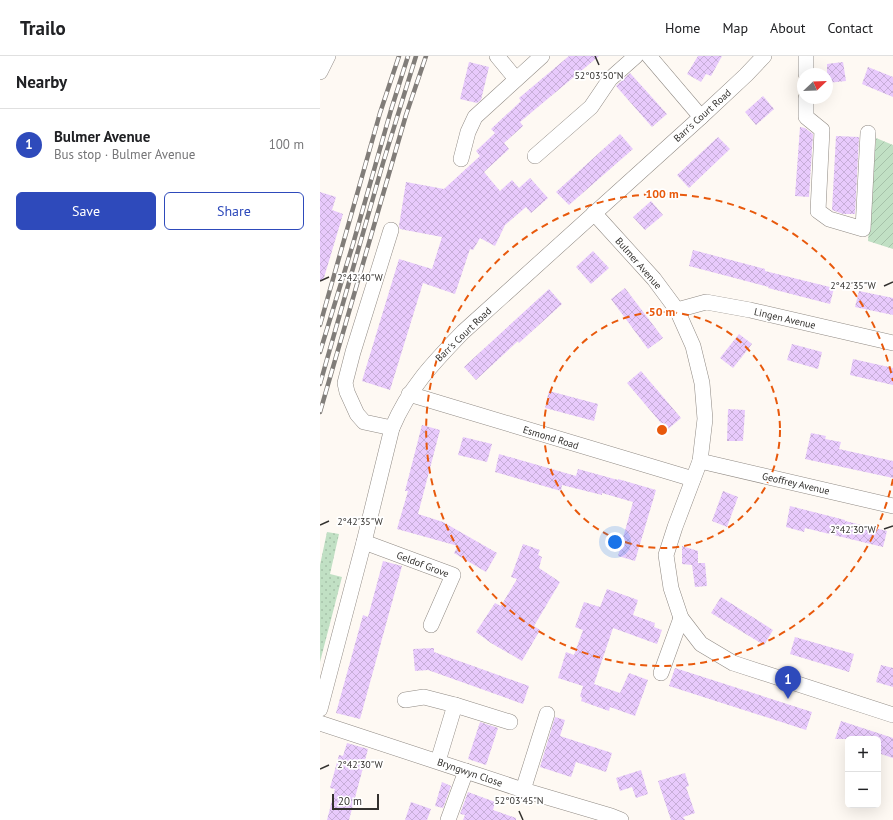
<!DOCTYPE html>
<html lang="en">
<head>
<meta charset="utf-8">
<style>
	body { margin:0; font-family:"PT Sans",sans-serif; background:#f6f6f6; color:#202124 }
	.controls { position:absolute; right:12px; bottom:12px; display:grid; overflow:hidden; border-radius:6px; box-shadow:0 4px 16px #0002 }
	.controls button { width:36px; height:36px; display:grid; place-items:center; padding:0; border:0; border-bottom:1px solid #e0e0e0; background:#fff; color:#202124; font:20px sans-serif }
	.compass { position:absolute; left:477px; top:12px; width:36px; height:36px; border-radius:50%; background:#fff; box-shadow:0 4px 16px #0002; rotate:67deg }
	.scale { position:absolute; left:12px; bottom:10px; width:47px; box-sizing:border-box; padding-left:4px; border:2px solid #33312e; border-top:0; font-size:11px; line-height:14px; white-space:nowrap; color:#33312e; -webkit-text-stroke:3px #fff; paint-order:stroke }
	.you { position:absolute; left:295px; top:486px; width:14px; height:14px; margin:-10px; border:3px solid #fff; border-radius:50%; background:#1a73e8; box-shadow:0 0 0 6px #1a73e833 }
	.badge { display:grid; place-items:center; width:26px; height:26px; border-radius:50%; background:#2e4abb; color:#fff; font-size:13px; font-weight:700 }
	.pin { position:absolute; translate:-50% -33px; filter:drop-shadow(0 1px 2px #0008) }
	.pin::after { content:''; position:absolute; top:21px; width:14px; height:12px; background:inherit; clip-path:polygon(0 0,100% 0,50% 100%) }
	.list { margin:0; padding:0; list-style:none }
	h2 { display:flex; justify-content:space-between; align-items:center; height:52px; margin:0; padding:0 16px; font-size:17px }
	h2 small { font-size:13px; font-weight:400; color:#757577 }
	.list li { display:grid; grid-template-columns:26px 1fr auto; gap:12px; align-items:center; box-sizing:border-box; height:72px; padding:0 16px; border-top:1px solid #e0e0e0 }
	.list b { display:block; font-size:15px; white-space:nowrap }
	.list p { margin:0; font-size:13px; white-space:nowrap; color:#757577 }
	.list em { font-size:13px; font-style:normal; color:#757577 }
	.actions { display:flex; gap:8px; padding:12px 16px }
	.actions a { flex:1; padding:9px 0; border:1px solid #2e4abb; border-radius:6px; text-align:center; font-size:14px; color:#2e4abb }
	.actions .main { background:#2e4abb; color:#fff }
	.map { position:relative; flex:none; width:573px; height:764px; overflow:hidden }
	header { display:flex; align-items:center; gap:24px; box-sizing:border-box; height:56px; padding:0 20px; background:#fff; border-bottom:1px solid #e0e0e0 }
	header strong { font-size:19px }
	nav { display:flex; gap:22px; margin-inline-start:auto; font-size:14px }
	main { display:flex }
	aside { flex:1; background:#fff }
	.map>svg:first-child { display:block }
</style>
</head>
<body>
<header>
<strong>Trailo</strong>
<nav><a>Home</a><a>Map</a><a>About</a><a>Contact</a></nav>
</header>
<main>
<aside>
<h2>Nearby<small></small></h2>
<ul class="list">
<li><span class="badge">1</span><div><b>Bulmer Avenue</b><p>Bus stop · Bulmer Avenue</p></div><em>100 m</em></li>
</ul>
<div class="actions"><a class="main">Save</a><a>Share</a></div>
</aside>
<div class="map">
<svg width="573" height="764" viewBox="0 0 573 764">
	<defs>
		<pattern id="grass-dots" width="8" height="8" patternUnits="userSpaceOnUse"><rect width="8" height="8" fill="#c1e0c4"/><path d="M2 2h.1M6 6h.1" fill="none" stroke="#a6c1a9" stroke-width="1.8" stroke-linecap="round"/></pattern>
		<pattern id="garden-furrows" width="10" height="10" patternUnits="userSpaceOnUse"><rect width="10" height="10" fill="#c1e0c4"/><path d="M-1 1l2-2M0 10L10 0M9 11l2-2" fill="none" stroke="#a6c1a9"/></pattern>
		<pattern id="building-cross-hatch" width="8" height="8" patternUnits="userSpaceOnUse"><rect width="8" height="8" fill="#e8cafc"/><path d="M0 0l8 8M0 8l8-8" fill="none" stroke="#c7aed8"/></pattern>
	</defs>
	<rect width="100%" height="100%" fill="#fef9f3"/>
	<path fill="url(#grass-dots)" d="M7,476L19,478L10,518L22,521L0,606V509Z"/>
	<path fill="url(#garden-furrows)" d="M556,82L573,89V193L548,185Z"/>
	<g fill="url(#building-cross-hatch)">
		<path d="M249,0H279L200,66L203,70L184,87L189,93L164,116L180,135L192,124L199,132L210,122L228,142L211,157L206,151L185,169L175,190L160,182L153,194L150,193L135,238L103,227L70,334L42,325L79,203L112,213L122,181L80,173L79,170L86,126L124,133L160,100L156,95L175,77L171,73L201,45L199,42Z"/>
		<path d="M378,0H402L391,20L386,18L381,26L367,18Z"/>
		<path d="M149,6L169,11L161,44L157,47L140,43Z"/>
		<path d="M523,6L526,25L507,27V8Z"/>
		<path d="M548,11L573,21V41L542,28Z"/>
		<path d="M310,17L347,58L332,71L296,30Z"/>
		<path d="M443,40L454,53L436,69L425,56Z"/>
		<path d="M480,71L485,72L493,78L489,141L475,140Z"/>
		<path d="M300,78L313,93L249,149L236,136Z"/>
		<path d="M516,80L539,81L535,158H523L512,154Z"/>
		<path d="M398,81L410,93L369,132L357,119Z"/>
		<path d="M0,136L16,141L12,154L23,158L3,225L0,224Z"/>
		<path d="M331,145L343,159L325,174L313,161Z"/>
		<path d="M373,194L445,213V215L514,232L510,248L448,232L449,231L369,210Z"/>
		<path d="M273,195L289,212L271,228L256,211Z"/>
		<path d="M305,232L343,282L328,293L291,243Z"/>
		<path d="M229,233L242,248L199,287L198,285L156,324L144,311Z"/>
		<path d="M539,235L573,242V259L535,251Z"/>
		<path d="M419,278L432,288L413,312L400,302Z"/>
		<path d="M472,288L502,296L498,313L467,304Z"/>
		<path d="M533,303L573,312V329L530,319Z"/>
		<path d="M321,315L361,362L347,374L307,327Z"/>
		<path d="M229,335L278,348L274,365L225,352Z"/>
		<path d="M408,353L425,354L423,385H407Z"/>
		<path d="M102,369L120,374L98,458L123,466L177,497L166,516L134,497L138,490L77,473L88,435H85Z"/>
		<path d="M491,377L506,380L505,383L521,386L519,393L573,405V422L485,403Z"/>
		<path d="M143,381L172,388L167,406L138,399Z"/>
		<path d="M179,398L256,420L258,413L298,424V423L336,434L315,505L298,500L313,446L282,437V439L242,429L241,435L175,416Z"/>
		<path d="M403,435L418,441L407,471L392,465Z"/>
		<path d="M470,450L525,464V465L567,475L563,491L485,472L484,476L466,471Z"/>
		<path d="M203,488L220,494L218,499L222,501L219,512L240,526L214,570L220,574L202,605L171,587L156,576L175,547L181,550L197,523L191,521Z"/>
		<path d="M362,490L378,495V507H385L387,530L375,531L372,509L362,508Z"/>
		<path d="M63,505L82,510L40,663L16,657L43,559L48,561Z"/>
		<path d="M287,533L318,544L313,559L335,567L334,571L342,574L337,588L293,572L274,628L300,637L309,617L328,624L315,660L290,651L289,655L261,645L262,642L260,640L263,630L238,622L246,596L254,599L263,574L255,571L264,546L280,551Z"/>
		<path d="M401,541L453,574L444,589L391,557Z"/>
		<path d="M475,581L534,598L529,616L470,598Z"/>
		<path d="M114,592V596L209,630L203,648L108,614L95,615L93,593Z"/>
		<path d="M561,609L573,612V631L556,626Z"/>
		<path d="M355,612L492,656L486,674L349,630Z"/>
		<path d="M235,661L245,664L240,680L292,697L286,716L256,706L251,721L220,711Z"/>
		<path d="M521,665L573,682V702L558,697V683H515Z"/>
		<path d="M160,666L178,672L166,709L148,703Z"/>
		<path d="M27,687L48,693L29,764H7L15,733L10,732L19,699L23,700Z"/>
		<path d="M321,714L328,738L316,742L312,731L300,735L296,722Z"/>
		<path d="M365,717L369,730L366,731L375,757L363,761L365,764H351L338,725Z"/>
		<path d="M122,726L131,730L123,752L115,750Z"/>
		<path d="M148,736L175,746L173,754L196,762V764H143L145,759L140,758Z"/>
		<path d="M91,746L111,753L107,764H85Z"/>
	</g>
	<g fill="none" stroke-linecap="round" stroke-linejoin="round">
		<g stroke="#908a84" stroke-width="16">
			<g id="minor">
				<path d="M177,0L196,23"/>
				<path d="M329,0L381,61"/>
				<path d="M486,0V18"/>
				<path d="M0,16L8,0"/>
				<path d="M486,42V61L502,74L498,155L509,163L543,173L548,77"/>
				<path d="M215,100L271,51L290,23L316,0"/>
				<path d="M141,103L148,76L155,61L222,0"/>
				<path d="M274,157L334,223L357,254L373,290L382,327L385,363L380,405L355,471L346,499L351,532L361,562L381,588L413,607L573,659"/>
				<path d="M71,174L33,296L25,327L27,336L37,358L44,366L72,372"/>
				<path d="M357,254L386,246L430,254L573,287"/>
				<path d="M89,338L373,423"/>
				<path d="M380,405L573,450"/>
				<path d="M44,486L133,519L111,569"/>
				<path d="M341,617L361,562"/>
				<path d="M85,644L104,641L135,649L190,666"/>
				<path d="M0,653L44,486L72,372C89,332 113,307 143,276L381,61L426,19L444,0"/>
				<path d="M0,667L203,734L291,760L301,764"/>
				<path d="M118,705L135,649"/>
				<path d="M203,734L227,658"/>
				<path d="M128,764L146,715"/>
			</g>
		</g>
		<use href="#minor" stroke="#fff" stroke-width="15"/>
		<g stroke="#817d79" stroke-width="4.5">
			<g id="rail">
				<path d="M0,269L60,57L79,0"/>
				<path d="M0,296L33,188L71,54L88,0"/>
				<path d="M0,328L63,107L96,0"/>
				<path d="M0,356L86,59L106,0"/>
			</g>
		</g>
		<use href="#rail" stroke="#fff" stroke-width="3" stroke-dasharray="9" stroke-linecap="butt"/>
	</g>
	<path fill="none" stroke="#33312e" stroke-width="1.5" d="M275,0L279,9M0,225L9,221M564,230L573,226M0,469L9,465M564,473L573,470M0,713L9,709M199,755L203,764"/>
	<g fill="none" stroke="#e8590c" stroke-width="2" stroke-dasharray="7 5">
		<circle cx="342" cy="374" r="118"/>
		<path d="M573 423A236 236 0 1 1 573 325"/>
	</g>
	<g text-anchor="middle" stroke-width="3.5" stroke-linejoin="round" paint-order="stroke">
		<g font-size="10" fill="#33312e" stroke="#fff">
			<text transform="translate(382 59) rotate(-42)" y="4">Barr's Court Road</text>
			<text transform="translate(319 207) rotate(49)" y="4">Bulmer Avenue</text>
			<text transform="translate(465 262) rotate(13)" y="4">Lingen Avenue</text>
			<text transform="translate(143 278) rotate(-44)" y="4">Barr's Court Road</text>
			<text transform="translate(231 381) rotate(17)" y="4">Esmond Road</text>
			<text transform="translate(476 427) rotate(13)" y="4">Geoffrey Avenue</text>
			<text transform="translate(103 508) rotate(21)" y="4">Geldof Grove</text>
			<text transform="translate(150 716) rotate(19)" y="4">Bryngwyn Close</text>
		</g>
	</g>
	<g font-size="10" text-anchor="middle" fill="#33312e" stroke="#fff" stroke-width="3.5" stroke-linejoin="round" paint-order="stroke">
		<text x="279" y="23">52°03'50"N</text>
		<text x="40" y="225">2°42'40"W</text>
		<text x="533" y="233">2°42'35"W</text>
		<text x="40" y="469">2°42'35"W</text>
		<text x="533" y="477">2°42'30"W</text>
		<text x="40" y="712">2°42'30"W</text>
		<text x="199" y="748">52°03'45"N</text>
	</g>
	<circle cx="342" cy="374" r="6" fill="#e8590c" stroke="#fff" stroke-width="2"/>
	<g font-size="12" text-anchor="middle" font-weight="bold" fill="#e8590c" stroke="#fff" stroke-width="3.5" stroke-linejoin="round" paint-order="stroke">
		<text x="342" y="142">100 m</text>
		<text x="342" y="260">50 m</text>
	</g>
</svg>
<div class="controls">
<button>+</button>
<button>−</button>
</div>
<svg class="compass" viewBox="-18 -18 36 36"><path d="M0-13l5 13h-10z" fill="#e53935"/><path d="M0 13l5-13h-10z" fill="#757577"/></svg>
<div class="scale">20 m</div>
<div class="you"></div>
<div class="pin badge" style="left:468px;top:643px">1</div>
</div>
</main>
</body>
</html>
